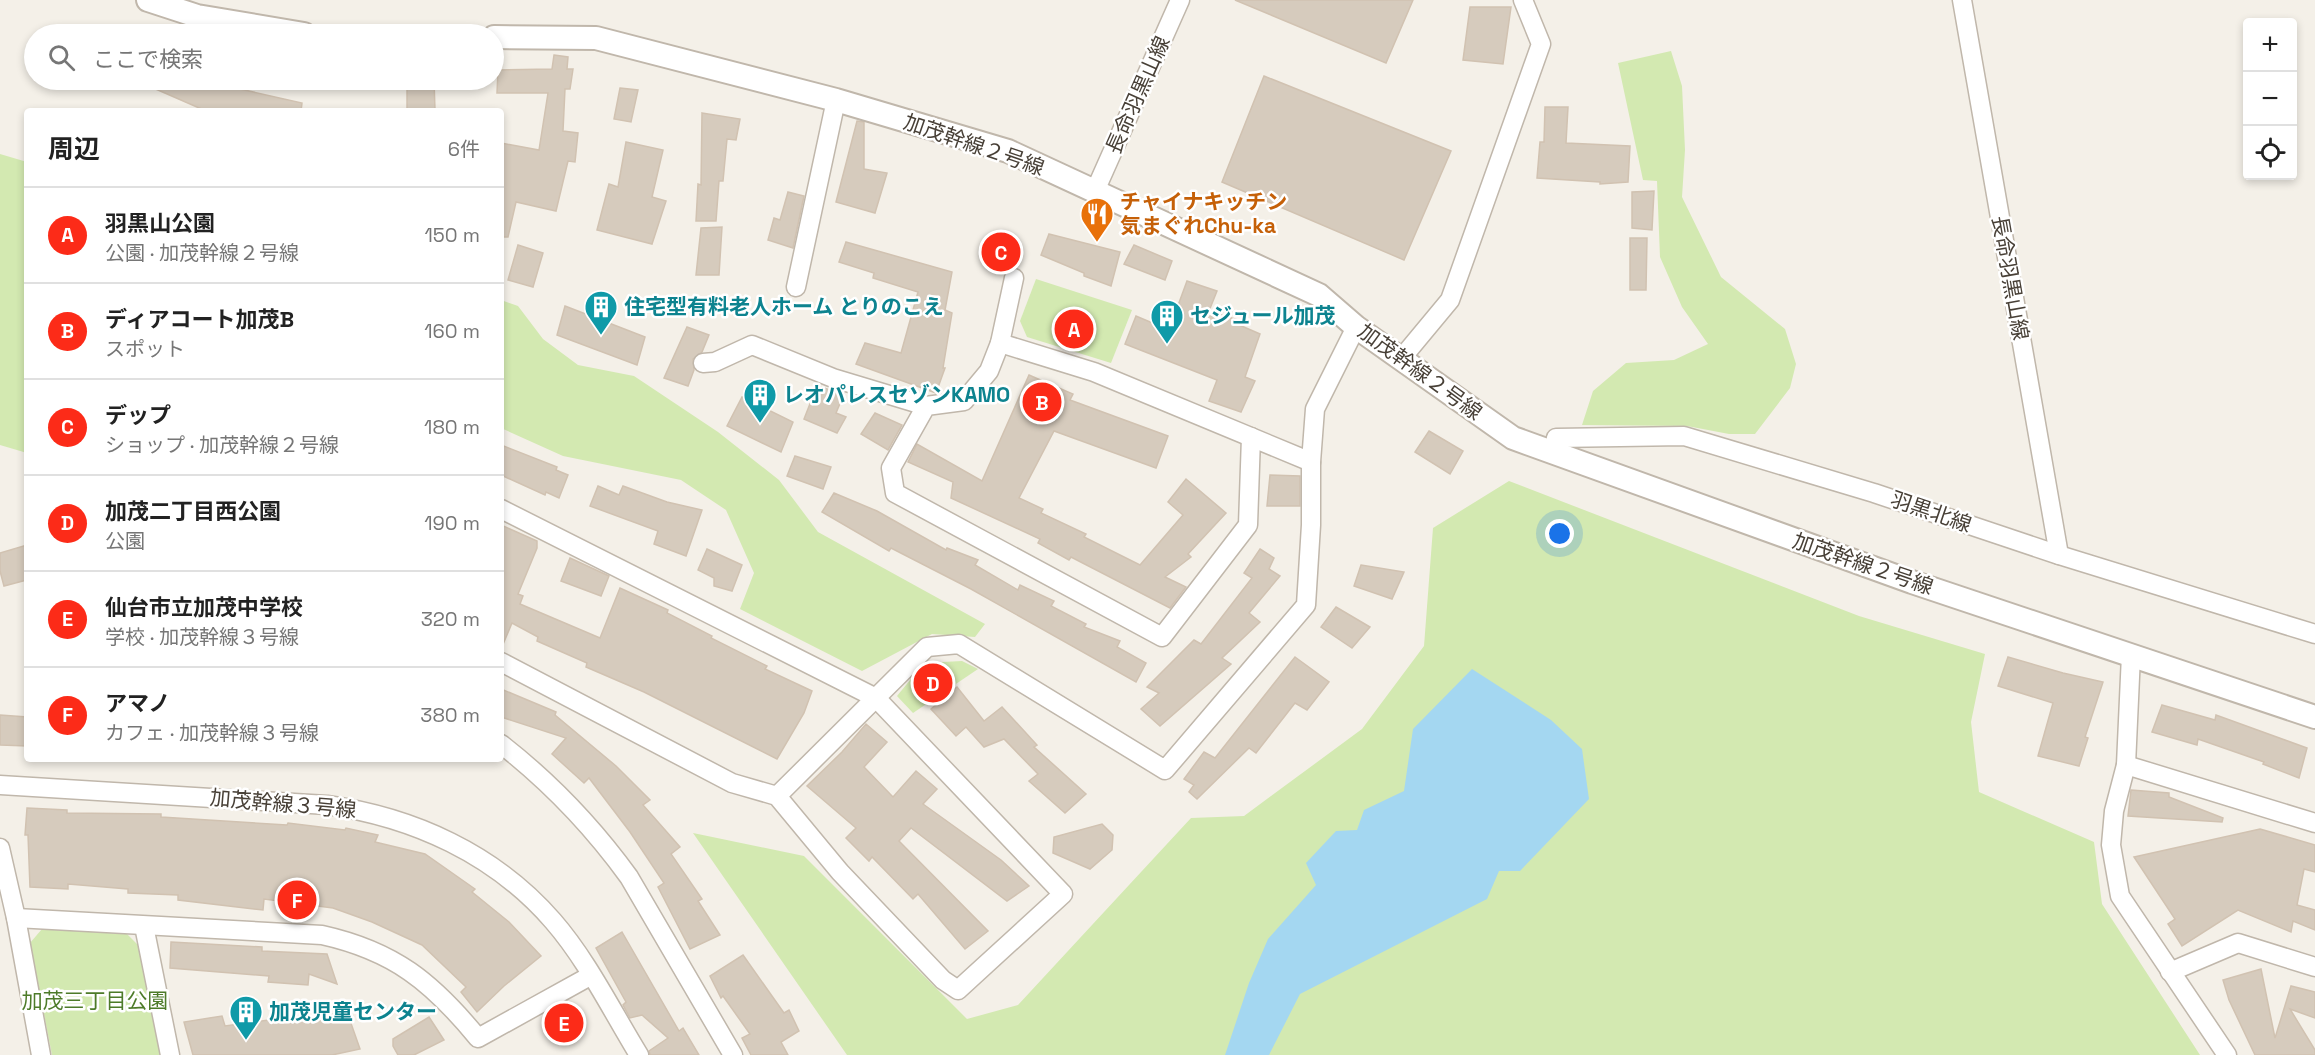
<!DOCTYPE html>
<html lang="ja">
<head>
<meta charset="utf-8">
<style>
	body { margin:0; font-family:"Space Grotesk","Noto Sans JP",sans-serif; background:#f6f6f6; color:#222 }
	.controls { position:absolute; right:18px; top:18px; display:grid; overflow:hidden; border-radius:6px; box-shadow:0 3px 9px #0003 }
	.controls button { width:54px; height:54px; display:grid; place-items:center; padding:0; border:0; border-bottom:2px solid #e0e0e0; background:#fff; color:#222; font:30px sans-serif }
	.you { position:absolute; left:1560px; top:534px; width:21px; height:21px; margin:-15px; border:4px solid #fff; border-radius:50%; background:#1a73e8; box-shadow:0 0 0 9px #1a73e833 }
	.badge { display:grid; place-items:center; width:39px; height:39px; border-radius:50%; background:#fc2b18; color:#fff; font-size:20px; font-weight:700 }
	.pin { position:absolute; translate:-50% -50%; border:3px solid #fff; box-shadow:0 2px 6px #0006 }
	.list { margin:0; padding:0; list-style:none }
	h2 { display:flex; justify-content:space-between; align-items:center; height:78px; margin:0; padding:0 24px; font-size:26px }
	h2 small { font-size:20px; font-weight:400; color:#767676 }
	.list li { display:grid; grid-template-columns:39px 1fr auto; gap:18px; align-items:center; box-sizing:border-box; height:96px; padding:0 24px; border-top:2px solid #e0e0e0 }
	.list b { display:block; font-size:22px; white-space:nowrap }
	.list p { margin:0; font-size:20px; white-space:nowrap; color:#767676 }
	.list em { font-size:20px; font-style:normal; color:#767676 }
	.icon { flex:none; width:33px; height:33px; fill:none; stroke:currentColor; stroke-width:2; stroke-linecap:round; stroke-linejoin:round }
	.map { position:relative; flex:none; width:2315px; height:1055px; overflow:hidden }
	.search { position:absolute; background:#fff; box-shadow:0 3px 9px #0003; left:24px; top:24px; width:480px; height:66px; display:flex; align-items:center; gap:15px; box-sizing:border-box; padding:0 21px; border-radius:33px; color:#767676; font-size:22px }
	.panel { position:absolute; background:#fff; box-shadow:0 3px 9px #0003; left:24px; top:108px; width:480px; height:654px; border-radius:6px }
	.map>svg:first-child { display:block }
</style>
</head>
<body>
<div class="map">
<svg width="2315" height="1055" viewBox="0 0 2315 1055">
	<rect width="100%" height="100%" fill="#f4f0e8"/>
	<g fill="#d3e9b1">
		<path d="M1671,51L1682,86L1685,150L1682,197L1721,277L1785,329L1796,364L1790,388L1755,434H1729L1687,426L1582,425L1593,391L1626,363L1674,360L1708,344L1682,307L1660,257L1657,181L1643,180L1618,63Z"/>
		<path d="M0,154L27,162V453L0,445Z"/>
		<path d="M1036,279L1132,310L1111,363L1027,337L1020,321Z"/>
		<path d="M501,300L518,306L543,339L578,365L634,376L718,432L779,480L818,532L985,624L975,637L932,634L862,671L740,609L754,573L726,510L681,480L563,456L501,428Z"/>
		<path d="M1509,481L1859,616L1985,654L1971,722L1979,792L2094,842L2102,904L2200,1055H847L693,833L804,856L967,1019L1018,1005L1191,818L1244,816L1362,729L1424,646L1433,528Z"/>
		<path d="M962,661L978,669L913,713L897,696L924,663Z"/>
		<path d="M42,929L127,934L139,946L161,1055H52L30,943Z"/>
	</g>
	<path fill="#a4d7f1" d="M1472,669L1551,720L1582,749L1589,799L1520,871H1499L1487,899L1300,994L1269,1055H1225L1249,983L1268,939L1316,885L1306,863L1336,831L1357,830L1364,810L1404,791L1413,729Z"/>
	<g fill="#d6cbbd" stroke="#d1c2b1" stroke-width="1.5">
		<path d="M1235,0H1413L1386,63Z"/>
		<path d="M1470,7H1511L1503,64L1463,60Z"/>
		<path d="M554,55L568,57L567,69H573L570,89H565L563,131L578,133L575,162L568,161L556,211L516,202L508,237H501V143L539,150L548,93H497L498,70L552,69Z"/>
		<path d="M1264,76L1451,151L1404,260L1222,182Z"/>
		<path d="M135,80H243L240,89L302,103L301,111H206Z"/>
		<path d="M407,80H434L435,110L407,111Z"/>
		<path d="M620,88L638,90L631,122L614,119Z"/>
		<path d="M1545,107H1568L1566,143L1630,146L1628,182L1600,184V182L1537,178L1540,142H1544Z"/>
		<path d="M702,113L740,119L736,140L727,139L723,181H719L716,221H696L698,184L701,185Z"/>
		<path d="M857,121L864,122V169L887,173L875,213L836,202Z"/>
		<path d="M626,142L663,150L652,197L666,201L652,244L597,230L609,184L618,187Z"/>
		<path d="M1654,191L1652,230L1632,228V192Z"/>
		<path d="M788,192L804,196L793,248L768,240L774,218L780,220Z"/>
		<path d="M722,227L719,275H696L701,228Z"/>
		<path d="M1049,234L1120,252L1111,286L1084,276V273L1041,255Z"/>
		<path d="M1630,238H1647L1646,290H1630Z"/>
		<path d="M846,242L952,272L945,310L952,313L943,368H945L936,393L856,364L865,343L901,353L918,292L873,278L874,273L839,262Z"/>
		<path d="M518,245L543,253L533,287L508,280Z"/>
		<path d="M1134,245L1172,261L1165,280L1124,264Z"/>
		<path d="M1187,281L1217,291L1209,311L1238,320L1237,324L1260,334L1245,377L1255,381L1241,412L1209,401L1217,380L1125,344L1136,316L1169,330Z"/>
		<path d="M565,306L645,337L637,365L557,335Z"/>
		<path d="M687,327L709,335L702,352L693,359L694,370L688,386L664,378Z"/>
		<path d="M1029,375L1073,394L1070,400L1168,436L1156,468L1054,431L1019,498L1043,509L1041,513L1086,534L1084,537L1140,565L1183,515L1168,502L1186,479L1226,513L1188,554L1191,557L1165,577L1186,587L1170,608L1071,557L1069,560L1038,543L1040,539L951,498L953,482L908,462L917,444L982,481Z"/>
		<path d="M817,386L844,394L836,413L846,417L837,433L804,419Z"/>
		<path d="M742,397L793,422L781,452L727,426Z"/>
		<path d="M875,413L902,425L888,450L861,434Z"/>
		<path d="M1429,431L1463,451L1450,474L1415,452Z"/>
		<path d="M501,445L557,467L556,470L568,475L559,498L546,492L545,495L501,475Z"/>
		<path d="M795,456L831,467L823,489L787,476Z"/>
		<path d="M1270,475L1300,476V506H1267Z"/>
		<path d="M598,486L619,495L623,486L667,502L702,510L686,556L654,544L658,531L590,506Z"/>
		<path d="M834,493L877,511L946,550L947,548L978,560L975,565L1018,590L1020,585L1054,601L1051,606L1086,624L1084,627L1120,641L1117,647L1146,663L1136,682L971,589L891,548L889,551L822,512Z"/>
		<path d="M501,525L537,541V548L518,594L523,596L520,604L600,638L620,588L668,610L667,613L712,636L711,638L767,666L765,669L812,691L804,713L777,759L644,692L586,667L587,663L537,641L538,637L512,623L501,649Z"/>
		<path d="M27,545V580L4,586L0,571V553Z"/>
		<path d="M707,549L742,565L732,591L714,586V578L698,570Z"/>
		<path d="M1260,549L1274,558L1269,569L1280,576L1249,613L1260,622L1222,658L1231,664L1160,726L1141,709L1159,693L1147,687L1194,640L1201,644L1252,578L1244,573Z"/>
		<path d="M570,558L609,576L601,596L561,581Z"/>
		<path d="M1361,565L1404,572L1392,599L1354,586Z"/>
		<path d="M1336,607L1370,627L1352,648L1321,627Z"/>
		<path d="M1295,657L1329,682L1307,710L1295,703L1256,753L1249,748L1197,799L1189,792L1194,785L1184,779L1204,752L1215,758Z"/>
		<path d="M2008,657L2063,673L2103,682L2085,737L2088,738L2079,766L2038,756L2053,703L1998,686Z"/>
		<path d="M957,687L984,721L1002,707L1037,745L1034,747L1086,794L1065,813L1029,781L1038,774L1004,739L984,747L966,727L956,736L931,709Z"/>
		<path d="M501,689L556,712L555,715L616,766L650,800L643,805L680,847L671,854L702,899L698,901L720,935L690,949L658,887L664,883L630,832L589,778L584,783L552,754L566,738L501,717Z"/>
		<path d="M2162,705L2215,720L2216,715L2307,748L2299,778L2263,764L2264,762L2198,739L2197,745L2152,732Z"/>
		<path d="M0,715L27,717V746L0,745Z"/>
		<path d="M866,724L887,742L864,767L893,797L916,771L937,789L923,804L1001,860L1029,886L1007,901L911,828L899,841L988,931L965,949L918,894L913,899L872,857L869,861L846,838L856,828L807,786L842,752Z"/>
		<path d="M2131,790L2169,793V797L2223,818L2222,822L2128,816Z"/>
		<path d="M27,808L67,810V813L161,814V817L287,825L288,823L345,830L346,828L378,835L375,842L425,854L475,889L472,892L509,922L541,956L504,986L477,1012L461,992L466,987L422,945L372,922L333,908L264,899L263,910L178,900V895L128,893V889L68,884V889L30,887L28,835H25Z"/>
		<path d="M1102,824L1113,835L1112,850L1090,869L1053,853L1054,837Z"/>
		<path d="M2260,829L2315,845V872L2304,869L2297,905L2315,910V930L2293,921L2291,932L2238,910L2182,946L2168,924L2175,919L2134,857Z"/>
		<path d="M622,932L679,1031L683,1028L699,1055H650L649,1051L668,1038L642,1015L630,1018L623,1005L626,1002L596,948Z"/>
		<path d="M171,942L262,947V951L327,954L337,984L309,974L308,985L268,982L269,976L170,968Z"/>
		<path d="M743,955L784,1013L789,1010L799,1031L781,1042L788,1055H751L742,1038L750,1034L723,996L721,998L710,976Z"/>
		<path d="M2261,969L2275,1038L2291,986L2315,992V1018L2290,1009L2315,1050V1055H2255L2229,1000L2223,980Z"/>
		<path d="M347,1012L360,1049L332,1055H193L184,1022L222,1016L225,1026L306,1015L305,1018Z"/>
		<path d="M429,1017L444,1040L414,1055H398L393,1046V1039Z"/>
	</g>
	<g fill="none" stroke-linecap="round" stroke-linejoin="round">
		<g stroke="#c0b7ab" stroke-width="21">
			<g id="minor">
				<path d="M1962,0L2059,555"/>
				<path d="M1095,191L1180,0"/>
				<path d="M1014,278L1000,343L1094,372L1311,462L1315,409L1356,327"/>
				<path d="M796,287L836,100"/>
				<path d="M1000,343L989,371L964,401L926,406L891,468L895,493L1162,637L1248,525L1251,437"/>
				<path d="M1401,359L1450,300L1541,44L1523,0"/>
				<path d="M703,363L715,362L752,345L833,378L926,406"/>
				<path d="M1553,454L1556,438L1684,436L1874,493L2059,555L2315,634"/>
				<path d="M501,509L876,698L1063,894L958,990L943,980L840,872L777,796L732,783L501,662"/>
				<path d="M2131,655L2126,765L2114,811L2111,845L2120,896L2227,1055"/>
				<path d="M501,744C551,783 592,826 629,877L733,1055"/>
				<path d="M2126,765L2315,823"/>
				<path d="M0,785L327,805C413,817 495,854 553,921C587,960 612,1011 639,1055"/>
				<path d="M777,796L927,647L959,644L1165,770L1306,605L1311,525V462"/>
				<path d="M0,848L16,918L41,1055"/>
				<path d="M16,918L322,935C394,951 432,982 478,1038L590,976"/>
				<path d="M144,926L170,1055"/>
				<path d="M2170,972L2238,943L2315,967"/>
			</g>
		</g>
		<g stroke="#c0b7ab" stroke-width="26">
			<g id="tertiary">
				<path d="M148,0L197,16L304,34"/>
				<path d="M494,37L596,38L836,100L1008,151L1319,295L1356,327L1513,438L1912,582L2315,717"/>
			</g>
		</g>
		<use href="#minor" stroke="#fff" stroke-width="18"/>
		<use href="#tertiary" stroke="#fff" stroke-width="22"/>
	</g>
	<defs>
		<g id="restaurant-pin" transform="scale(1.725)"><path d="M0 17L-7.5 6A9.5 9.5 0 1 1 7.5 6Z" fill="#e8710a" stroke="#fff"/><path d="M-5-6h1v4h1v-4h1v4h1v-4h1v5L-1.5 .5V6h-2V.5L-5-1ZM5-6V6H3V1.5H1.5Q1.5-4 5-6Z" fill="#fff"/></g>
		<g id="building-pin" transform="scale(1.725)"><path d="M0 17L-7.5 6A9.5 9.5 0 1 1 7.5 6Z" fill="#0f9aa8" stroke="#fff"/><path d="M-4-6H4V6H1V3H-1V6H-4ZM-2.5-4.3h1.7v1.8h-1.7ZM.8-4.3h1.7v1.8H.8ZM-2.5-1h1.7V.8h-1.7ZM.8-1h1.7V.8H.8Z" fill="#fff"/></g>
	</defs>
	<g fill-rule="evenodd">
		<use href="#restaurant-pin" x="1097" y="214"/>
		<use href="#building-pin" x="601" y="307"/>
		<use href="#building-pin" x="1167" y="316"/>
		<use href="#building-pin" x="760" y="395"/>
		<use href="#building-pin" x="246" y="1012"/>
	</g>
	<g text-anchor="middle" stroke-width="5" stroke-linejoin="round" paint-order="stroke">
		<g font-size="21" fill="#484037" stroke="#fff">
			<text transform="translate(1138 95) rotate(-66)" y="7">長命羽黒山線</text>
			<text transform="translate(974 145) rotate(19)" y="7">加茂幹線２号線</text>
			<text transform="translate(2010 278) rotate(80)" y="7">長命羽黒山線</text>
			<text transform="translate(1420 372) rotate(36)" y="7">加茂幹線２号線</text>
			<text transform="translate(1931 512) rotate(19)" y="7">羽黒北線</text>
			<text transform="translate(1863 564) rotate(19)" y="7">加茂幹線２号線</text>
			<text transform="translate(283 804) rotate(5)" y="7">加茂幹線３号線</text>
		</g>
		<g font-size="21" font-weight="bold" fill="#c56008" stroke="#fff" text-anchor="start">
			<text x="1120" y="209">チャイナキッチン<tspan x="1120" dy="24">気まぐれChu-ka</tspan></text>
		</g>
		<g font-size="21" font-weight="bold" fill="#0d838f" stroke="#fff" text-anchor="start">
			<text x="624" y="314">住宅型有料老人ホーム とりのこえ</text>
			<text x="1190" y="323">セジュール加茂</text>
			<text x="783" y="402">レオパレスセゾンKAMO</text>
			<text x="269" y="1019">加茂児童センター</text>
		</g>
		<g font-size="21" fill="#4d7b29" stroke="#fff">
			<text x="95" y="1008">加茂三丁目公園</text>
		</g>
	</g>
</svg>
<div class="controls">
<button>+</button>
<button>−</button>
<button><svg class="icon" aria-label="locate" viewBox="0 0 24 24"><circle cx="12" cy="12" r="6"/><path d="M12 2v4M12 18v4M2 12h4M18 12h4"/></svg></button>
</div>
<div class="you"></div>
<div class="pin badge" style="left:1074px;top:329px">A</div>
<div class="pin badge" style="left:1042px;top:402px">B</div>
<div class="pin badge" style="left:1001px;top:252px">C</div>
<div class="pin badge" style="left:933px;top:683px">D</div>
<div class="pin badge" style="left:564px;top:1023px">E</div>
<div class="pin badge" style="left:297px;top:900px">F</div>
<div class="search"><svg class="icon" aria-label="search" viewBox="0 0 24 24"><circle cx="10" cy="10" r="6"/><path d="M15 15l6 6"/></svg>ここで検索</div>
<section class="panel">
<h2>周辺<small>6件</small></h2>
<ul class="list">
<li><span class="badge">A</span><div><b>羽黒山公園</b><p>公園 · 加茂幹線２号線</p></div><em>150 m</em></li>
<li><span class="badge">B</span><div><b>ディアコート加茂B</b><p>スポット</p></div><em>160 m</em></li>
<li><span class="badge">C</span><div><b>デップ</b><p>ショップ · 加茂幹線２号線</p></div><em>180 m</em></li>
<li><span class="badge">D</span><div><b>加茂二丁目西公園</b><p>公園</p></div><em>190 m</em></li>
<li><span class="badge">E</span><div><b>仙台市立加茂中学校</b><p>学校 · 加茂幹線３号線</p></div><em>320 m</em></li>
<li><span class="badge">F</span><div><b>アマノ</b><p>カフェ · 加茂幹線３号線</p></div><em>380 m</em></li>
</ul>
</section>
</div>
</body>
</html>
